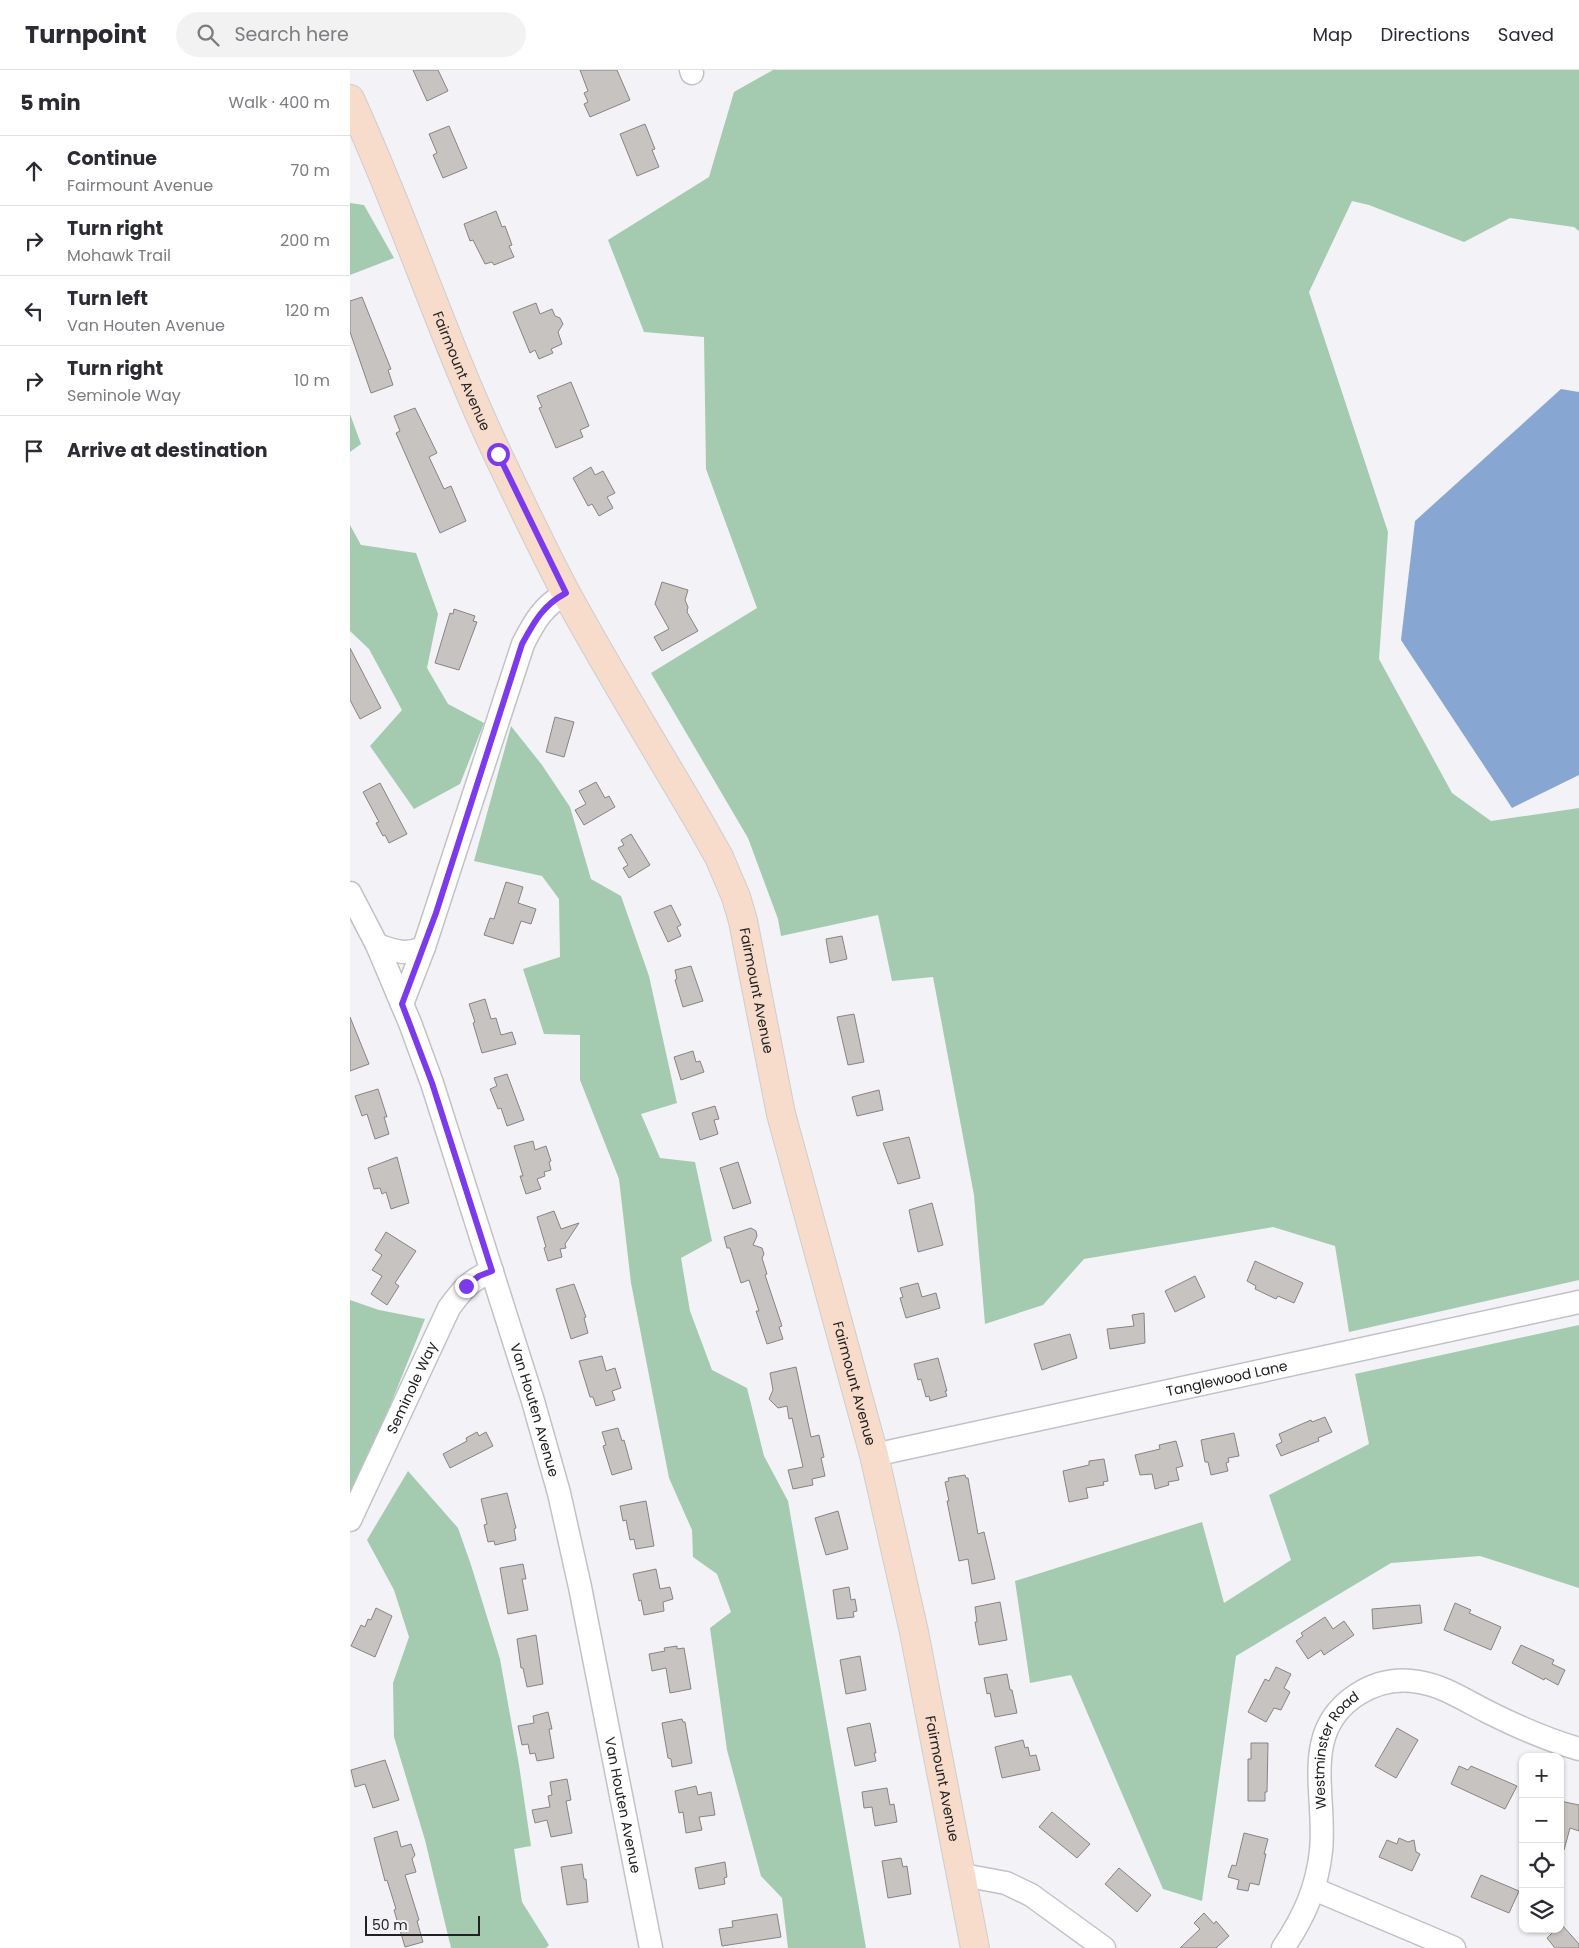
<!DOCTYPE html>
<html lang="en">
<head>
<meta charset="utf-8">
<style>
	body { margin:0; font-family:Poppins,sans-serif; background:#f2f2f3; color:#2b2b33 }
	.controls { position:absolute; right:15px; bottom:15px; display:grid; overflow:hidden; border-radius:10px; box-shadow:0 1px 4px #0004 }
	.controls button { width:45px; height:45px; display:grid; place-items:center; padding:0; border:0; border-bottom:1px solid #e1e1e2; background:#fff; color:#2b2b33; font:25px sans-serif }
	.scale { position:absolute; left:15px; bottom:12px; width:115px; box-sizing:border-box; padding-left:5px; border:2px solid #202122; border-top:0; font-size:14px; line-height:18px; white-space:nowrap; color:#202122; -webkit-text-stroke:4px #f2f2f7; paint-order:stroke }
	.stop { position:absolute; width:15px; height:15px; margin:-11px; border:4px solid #7c3aed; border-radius:50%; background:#fff }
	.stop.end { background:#7c3aed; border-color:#fff; box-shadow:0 1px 5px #0008 }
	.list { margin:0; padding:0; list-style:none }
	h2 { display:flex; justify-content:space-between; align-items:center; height:65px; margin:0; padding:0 20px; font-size:21px }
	h2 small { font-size:16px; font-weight:400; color:#7c7c81 }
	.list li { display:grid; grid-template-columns:32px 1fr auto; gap:15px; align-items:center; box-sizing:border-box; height:70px; padding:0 20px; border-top:1px solid #e1e1e2 }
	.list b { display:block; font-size:19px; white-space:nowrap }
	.list p { margin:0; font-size:16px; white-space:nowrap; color:#7c7c81 }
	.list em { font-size:16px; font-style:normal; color:#7c7c81 }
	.icon { flex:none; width:28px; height:28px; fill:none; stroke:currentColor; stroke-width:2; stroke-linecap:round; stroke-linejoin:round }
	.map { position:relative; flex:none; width:1229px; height:1878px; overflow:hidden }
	header { display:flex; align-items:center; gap:30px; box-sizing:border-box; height:70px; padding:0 25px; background:#fff; border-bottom:1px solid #e1e1e2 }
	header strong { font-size:24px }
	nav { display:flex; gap:28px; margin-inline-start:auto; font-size:18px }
	.search { width:350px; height:45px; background:#f2f2f3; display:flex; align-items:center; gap:12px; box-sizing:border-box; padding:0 18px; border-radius:28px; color:#7c7c81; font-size:19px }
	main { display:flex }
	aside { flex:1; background:#fff }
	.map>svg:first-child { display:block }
</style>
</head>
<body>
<header>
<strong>Turnpoint</strong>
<div class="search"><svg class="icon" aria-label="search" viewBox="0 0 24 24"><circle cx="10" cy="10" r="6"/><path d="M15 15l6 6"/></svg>Search here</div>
<nav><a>Map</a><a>Directions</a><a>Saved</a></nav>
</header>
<main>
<aside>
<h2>5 min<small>Walk · 400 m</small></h2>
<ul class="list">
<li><svg class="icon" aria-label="ahead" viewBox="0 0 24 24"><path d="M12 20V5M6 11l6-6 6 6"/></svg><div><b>Continue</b><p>Fairmount Avenue</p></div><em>70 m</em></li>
<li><svg class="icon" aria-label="right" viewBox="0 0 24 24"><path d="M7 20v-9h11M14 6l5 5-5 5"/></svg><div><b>Turn right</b><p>Mohawk Trail</p></div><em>200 m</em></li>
<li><svg class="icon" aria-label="left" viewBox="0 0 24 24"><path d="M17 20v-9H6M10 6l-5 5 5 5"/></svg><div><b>Turn left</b><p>Van Houten Avenue</p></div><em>120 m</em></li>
<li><svg class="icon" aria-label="right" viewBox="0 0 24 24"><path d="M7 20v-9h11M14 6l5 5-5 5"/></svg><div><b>Turn right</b><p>Seminole Way</p></div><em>10 m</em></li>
<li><svg class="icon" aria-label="arrive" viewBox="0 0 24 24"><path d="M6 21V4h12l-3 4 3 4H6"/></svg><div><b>Arrive at destination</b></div></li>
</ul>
</aside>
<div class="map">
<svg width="1229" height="1878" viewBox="0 0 1229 1878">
	<rect width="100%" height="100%" fill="#f2f2f7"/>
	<g fill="#a4cbaf">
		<path d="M423,0H1229V161L1224,157L1160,148L1114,172L1019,135L1002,131L959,222L1038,462L1029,589L1102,723L1141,751L1229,738V1210L999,1262L985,1176L923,1157L734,1189L693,1235L635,1254L624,1125L583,907L542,911L528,845L431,866L428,849L398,768L301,603L407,538L356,399L354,267L294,262L258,170L359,107L384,22Z"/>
		<path d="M0,133L14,135L44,188L0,205Z"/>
		<path d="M0,344L11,374L0,382Z"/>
		<path d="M0,455L11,475L66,483L88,544L77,598L98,634L134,653L110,714L64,739L20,676L52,640L19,579L0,561Z"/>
		<path d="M161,656L192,695L220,737L241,809L271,826L299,906L327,1033L291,1044L310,1088L345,1092L362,1171L331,1188L340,1241L362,1300L397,1318L414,1386L438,1431L516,1878H438L432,1828L411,1806L377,1680L360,1558L381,1542L367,1504L343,1487L342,1460L319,1408L281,1213L269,1109L230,1010V965L194,964L173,899L210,887L209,829L192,806L124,791Z"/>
		<path d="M0,1230L29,1240L75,1249L0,1435Z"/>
		<path d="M1229,1255V1518L1130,1486L1041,1493L886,1586L852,1831L813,1819L721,1605L680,1613L665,1511L852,1452L874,1533L941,1490L919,1425L1019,1374L1005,1304Z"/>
		<path d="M58,1401L108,1458L121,1495L150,1589L169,1695L181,1776L164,1779L172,1832L199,1875L196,1878H101L75,1770L44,1667L43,1613L59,1567L44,1520L17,1470Z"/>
	</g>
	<path fill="#87a6d2" d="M1211,319L1229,322V705L1162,738L1051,570L1065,451Z"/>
	<g fill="#c7c3c0" stroke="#888481">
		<path d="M63,0H88L98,21L77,31Z"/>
		<path d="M230,0H267L280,30L240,47L234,34L238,32L234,23L238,21Z"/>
		<path d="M295,54L305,79L302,80L309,97L287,106L270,64Z"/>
		<path d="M99,56L117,98L93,108L83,85L87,83L79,64Z"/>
		<path d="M146,141L152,157L155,156L162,175L159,176L164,187L144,195L142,192L135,194L123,170L120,171L114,154Z"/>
		<path d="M12,227L41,299L38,300L43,315L21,323L0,262V231Z"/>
		<path d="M186,233L190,244L202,239L205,246L210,248L213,254L208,262L212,274L201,279L203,283L189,289L185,280L180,283L163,242Z"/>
		<path d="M221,312L239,356L230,360L233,367L206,378L189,338L192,337L187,326Z"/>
		<path d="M65,338L87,383L79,387L94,419L101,416L116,451L90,463L46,363L50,361L44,346Z"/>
		<path d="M241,397L245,405L253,401L265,423L257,427L263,438L249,446L242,434L238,436L223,408Z"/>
		<path d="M312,512L338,520L335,530L338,537L337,542L348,561L312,581L304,567L319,559L305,534Z"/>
		<path d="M104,539L125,546L123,551L127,552L109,600L85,593L100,543L103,544Z"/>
		<path d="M0,578L31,638L10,649L0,630Z"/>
		<path d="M205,647L224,652L214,687L196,682Z"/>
		<path d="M246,712L255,728L259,726L265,737L234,755L225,740L236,734L229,721Z"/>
		<path d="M30,713L57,764L39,773L35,765L33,766L26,753L29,752L13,722Z"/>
		<path d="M281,764L300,795L279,808L273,798L278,795L268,778L274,775L271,770Z"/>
		<path d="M156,812L173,817L168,833L186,839L181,854L171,851L163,874L134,865L140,848L144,849Z"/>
		<path d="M321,835L331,855L327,857L331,866L318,872L304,842Z"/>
		<path d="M492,866L497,889L480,893L476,869Z"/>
		<path d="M341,896L353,931L333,937L325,910L327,909L325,900Z"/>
		<path d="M135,929L141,949L146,948L151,965L162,962L166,974L132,983L123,953L125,952L119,934Z"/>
		<path d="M504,944L514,992L498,995L487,947Z"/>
		<path d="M0,947L19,994L0,1001Z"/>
		<path d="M343,981L346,992L350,991L354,1002L331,1010L324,987Z"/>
		<path d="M157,1004L174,1050L157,1056L151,1038L148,1039L140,1019L147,1016L144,1008Z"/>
		<path d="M28,1019L37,1047H34L39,1064L25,1069L17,1044L12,1046L5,1026Z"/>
		<path d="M529,1020L533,1040L507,1046L502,1027Z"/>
		<path d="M365,1036L369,1049L364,1050L368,1064L350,1070L342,1043Z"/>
		<path d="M559,1067L570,1108L548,1114L533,1073Z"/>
		<path d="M183,1071L185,1080L196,1076L201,1091L199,1092L201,1100L194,1102L195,1106L187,1109L191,1119L176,1124L170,1106H173L164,1076Z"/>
		<path d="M47,1087L59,1133L41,1139L36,1122L32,1124L30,1118L24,1119L18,1098Z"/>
		<path d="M388,1092L401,1133L383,1139L370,1098Z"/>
		<path d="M582,1133L593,1175L568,1182L559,1140Z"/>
		<path d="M204,1141L211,1159L229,1153L215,1174L216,1178L210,1179L212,1187L198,1191L194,1178L196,1177L187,1147Z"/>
		<path d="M401,1158L406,1161L407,1166L403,1175L412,1178L414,1184L412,1188L417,1204L415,1205L432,1256L429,1257L433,1269L417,1274L406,1241H409L399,1210L391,1213L380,1178H377L374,1167Z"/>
		<path d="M36,1162L66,1181L45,1213L49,1216L37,1235L21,1224L32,1206L22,1200L32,1185L25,1180Z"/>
		<path d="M905,1191L953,1213L944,1233L928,1226L926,1229L905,1219L906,1216L897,1211Z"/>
		<path d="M845,1206L855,1227L825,1242L815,1221Z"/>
		<path d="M568,1213L572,1227L586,1223L590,1238L556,1248L550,1228L553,1227L550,1218Z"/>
		<path d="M224,1214L236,1247L234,1248L238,1263L221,1269L206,1219Z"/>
		<path d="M794,1243L795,1273L760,1279L757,1259L784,1256L782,1245Z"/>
		<path d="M720,1264L727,1288L692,1300L684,1274Z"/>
		<path d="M252,1286L256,1301L265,1298L271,1318L262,1321L265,1330L246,1336L243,1327H240L229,1291Z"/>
		<path d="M588,1288L597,1321H595L597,1326L580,1331L579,1326L576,1327L571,1309L568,1310L564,1294Z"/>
		<path d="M446,1297L461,1367L469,1365L474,1387L471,1388L475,1406L462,1409L463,1415L443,1419L438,1400L453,1397L442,1348L439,1349L437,1336L428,1338L419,1329L423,1320L420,1303Z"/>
		<path d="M975,1347L982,1362L968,1368L969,1371L931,1386L926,1375L932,1372L929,1364L961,1350L962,1352Z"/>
		<path d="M268,1358L272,1371L274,1370L282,1399L262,1405L253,1376L256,1375L252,1362Z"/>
		<path d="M127,1362L129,1366L136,1362L143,1376L100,1398L93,1384L117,1371L116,1368Z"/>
		<path d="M884,1363L889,1386L878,1388L879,1392L876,1393L878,1401L861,1405L858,1392H855L851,1370Z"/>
		<path d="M826,1371L833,1396L826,1398L829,1410L818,1412L819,1415L805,1419L802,1404L790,1405L785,1385L810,1379L809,1375Z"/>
		<path d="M754,1389L758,1411L753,1412L754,1415L736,1418L738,1428L719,1432L713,1401L739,1395V1391Z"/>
		<path d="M615,1405L616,1408H618L628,1464L634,1462L645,1509L622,1514L618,1489L609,1491L597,1431H599L595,1412L599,1411L598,1408Z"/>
		<path d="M157,1423L166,1458L164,1459L166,1470L145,1475L144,1471L138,1472L134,1455L137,1454L131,1429Z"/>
		<path d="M296,1431L304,1476L286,1479L284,1469L280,1470L276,1450L273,1451L270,1436Z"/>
		<path d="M488,1441L498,1479L476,1485L465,1448Z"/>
		<path d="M173,1494L176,1509H172L178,1540L158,1544L150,1498Z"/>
		<path d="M306,1499L310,1519L320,1517L323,1529L313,1532L314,1541L294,1545L291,1530L289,1531L283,1504Z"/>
		<path d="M499,1517L501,1530L505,1529L507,1541L503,1542L504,1547L487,1549L483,1520Z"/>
		<path d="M650,1532L657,1570L629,1575L625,1552H627L625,1537Z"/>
		<path d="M1105,1533L1121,1540L1119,1543L1151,1557L1141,1580L1094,1560Z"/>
		<path d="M1070,1535L1072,1553L1023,1559L1022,1539Z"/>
		<path d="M26,1538L42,1546L25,1587L1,1576L11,1555L15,1557L18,1549L21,1550Z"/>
		<path d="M975,1547L983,1559L994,1551L1004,1565L974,1585L971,1580L958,1589L946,1571L953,1566L951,1563Z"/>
		<path d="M186,1565L193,1614L177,1617L173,1598H171L167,1569Z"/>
		<path d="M1171,1575L1204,1590L1202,1594L1215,1600L1208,1615L1195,1608L1194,1610L1162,1593Z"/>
		<path d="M327,1576V1579L334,1578L341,1619L320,1623L316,1598L302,1601L299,1584L315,1581L314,1578Z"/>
		<path d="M510,1586L516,1620L496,1624L490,1590Z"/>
		<path d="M926,1597L941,1604L934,1618L940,1622L931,1640L924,1638L916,1652L898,1642L915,1609L919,1611Z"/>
		<path d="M657,1604L660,1620H662L667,1643L645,1647L640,1623L637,1624L634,1608Z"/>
		<path d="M198,1642L202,1659H199L204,1688L187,1691L185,1683L180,1684L178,1674L172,1675L168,1656L184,1653L183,1646Z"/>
		<path d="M332,1649L333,1652H335L342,1693L322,1697L321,1689L318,1688L312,1653Z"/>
		<path d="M520,1653L526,1683H524L526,1691L505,1696L497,1658Z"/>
		<path d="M1047,1658L1068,1670L1046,1708L1025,1696Z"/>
		<path d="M673,1670L675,1678L678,1677L680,1686L686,1685L690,1700L652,1708L645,1677Z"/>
		<path d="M901,1673H918L917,1722H915V1731H898V1689H901Z"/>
		<path d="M35,1690L49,1730L23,1738L15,1714L5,1717L1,1700Z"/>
		<path d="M1109,1696L1118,1700L1121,1696L1167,1716L1155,1739L1101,1714Z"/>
		<path d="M217,1709L221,1730L216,1731L222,1763L201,1767L197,1750L185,1753L182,1740L200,1737L198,1726L202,1725L200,1712Z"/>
		<path d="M346,1716L348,1725L361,1722L365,1745L349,1747L352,1760L336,1763L333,1742L329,1743L325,1721Z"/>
		<path d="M537,1718L540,1735L544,1734L547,1752L525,1756L522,1737L514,1738L512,1722Z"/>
		<path d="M1210,1731L1229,1735V1761L1220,1758L1214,1780H1210Z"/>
		<path d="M702,1742L740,1774L727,1788L689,1757Z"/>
		<path d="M47,1761L51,1777L61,1774L65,1785L62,1789L66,1802L55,1805L69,1850L67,1851L73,1872L55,1877L44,1840L46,1839L37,1810L35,1811L24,1768Z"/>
		<path d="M894,1763L918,1769L914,1784H916L909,1815L900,1813L898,1821L887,1819L889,1810L878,1807L882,1795L886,1796Z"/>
		<path d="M1049,1768L1058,1772L1064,1770L1066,1782L1070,1784L1062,1801L1029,1787L1037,1770L1047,1774Z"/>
		<path d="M551,1788L553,1797L557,1796L561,1824L538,1828L532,1791Z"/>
		<path d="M375,1792L377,1807L374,1808L375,1814L349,1819L345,1798Z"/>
		<path d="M232,1794L234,1809H236L238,1832L217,1835L211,1797Z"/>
		<path d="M769,1798L801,1825L787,1842L755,1814Z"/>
		<path d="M1131,1805L1169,1821L1159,1843L1121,1827Z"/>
		<path d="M854,1843L864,1854L866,1851L879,1866L866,1878H830L850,1859L844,1853Z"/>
		<path d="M427,1844L431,1867L372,1876L369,1859L383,1857L382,1851Z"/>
		<path d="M1212,1855L1229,1874V1878H1205L1197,1868L1206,1859H1210Z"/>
	</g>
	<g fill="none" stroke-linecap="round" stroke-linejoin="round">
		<g stroke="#c2c2c6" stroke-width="25">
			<g id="minor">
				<path d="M341,0L342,3"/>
				<path id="s1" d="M0,823L27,875L60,953L82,1013L183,1331L209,1423L230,1517L301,1878"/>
				<path d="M27,875C44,881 57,886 74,877L173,574C184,552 193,536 216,523"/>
				<path d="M52,934L74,877"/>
				<path id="s2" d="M524,1385L1229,1232"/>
				<path id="s3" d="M0,1450L99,1238C112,1220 120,1210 142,1201"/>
				<path d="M613,1805L656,1813L681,1825L754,1878"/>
				<path d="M964,1819L1104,1878"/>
				<path id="s4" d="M933,1878C954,1847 967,1818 971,1781C977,1725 949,1661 1008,1624C1027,1612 1047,1608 1069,1612C1094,1616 1116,1631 1138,1642C1168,1657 1197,1670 1229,1679"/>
			</g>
		</g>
		<g stroke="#cecece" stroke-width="30">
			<g id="major">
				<path id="s5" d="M0,29C54,146 93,269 148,385C170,431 192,478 216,523C259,602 306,678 351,755L369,787L386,827L393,851L431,1044L524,1385L564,1562L625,1878"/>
			</g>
		</g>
		<use href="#minor" stroke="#fff" stroke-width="22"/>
		<use href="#major" stroke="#f7dbcb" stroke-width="28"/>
	</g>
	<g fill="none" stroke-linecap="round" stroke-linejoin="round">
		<path stroke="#7c3aed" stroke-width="6" d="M116,1216L129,1206L142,1201L82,1013L52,934L86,843L172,574C184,552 193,535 216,523L148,384"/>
	</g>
	<g text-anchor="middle" stroke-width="4" stroke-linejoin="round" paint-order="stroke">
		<g font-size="14" fill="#202122" stroke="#f2f2f7">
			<text dy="5" stroke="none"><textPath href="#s5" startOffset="294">Fairmount Avenue</textPath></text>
			<text dy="5" stroke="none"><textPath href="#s5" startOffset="984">Fairmount Avenue</textPath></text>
			<text dy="5" stroke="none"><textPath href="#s2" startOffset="361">Tanglewood Lane</textPath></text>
			<text dy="5" stroke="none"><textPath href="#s5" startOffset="1389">Fairmount Avenue</textPath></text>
			<text dy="5" stroke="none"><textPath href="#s3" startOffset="146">Seminole Way</textPath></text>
			<text dy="5" stroke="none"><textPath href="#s1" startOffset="550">Van Houten Avenue</textPath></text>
			<text dy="5" stroke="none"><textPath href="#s4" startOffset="211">Westminster Road</textPath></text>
			<text dy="5" stroke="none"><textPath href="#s5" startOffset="1794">Fairmount Avenue</textPath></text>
			<text dy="5" stroke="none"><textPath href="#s1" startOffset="955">Van Houten Avenue</textPath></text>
		</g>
	</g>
</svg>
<div class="controls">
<button>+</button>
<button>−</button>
<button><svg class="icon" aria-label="locate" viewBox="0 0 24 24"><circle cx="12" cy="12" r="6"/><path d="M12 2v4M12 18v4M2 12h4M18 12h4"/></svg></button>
<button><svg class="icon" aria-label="layers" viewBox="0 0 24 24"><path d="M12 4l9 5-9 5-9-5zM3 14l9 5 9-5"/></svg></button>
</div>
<div class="scale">50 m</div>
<div class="stop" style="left:148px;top:384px"></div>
<div class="stop end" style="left:116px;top:1216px"></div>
</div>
</main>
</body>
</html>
